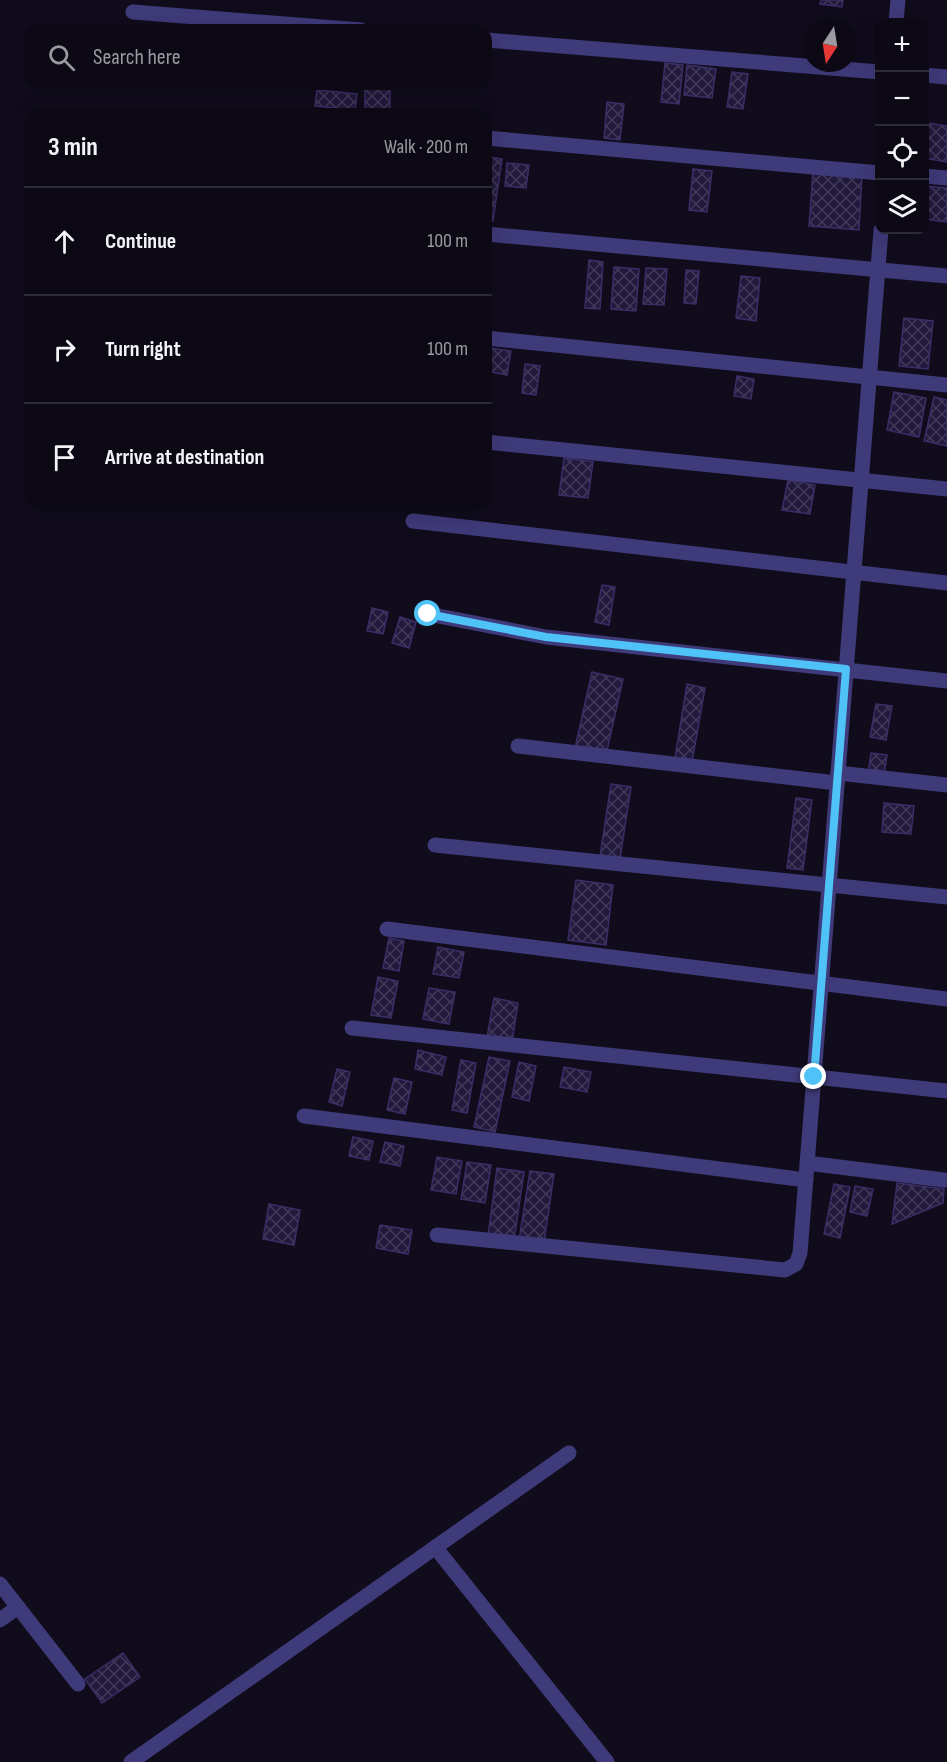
<!DOCTYPE html>
<html lang="en">
<head>
<meta charset="utf-8">
<style>
	body { margin:0; font-family:"Sofia Sans Condensed",sans-serif; background:#1a1722; color:#f1f3f6 }
	.controls { position:absolute; right:18px; top:18px; display:grid; overflow:hidden; border-radius:12px; box-shadow:0 6px 24px #0002 }
	.controls button { width:54px; height:54px; display:grid; place-items:center; padding:0; border:0; border-bottom:2px solid #2c2a34; background:#0c0915; color:#f1f3f6; font:30px sans-serif }
	.compass { position:absolute; left:803px; top:18px; width:54px; height:54px; border-radius:50%; background:#0c0915; box-shadow:0 6px 24px #0002; rotate:192deg }
	.stop { position:absolute; width:18px; height:18px; margin:-14px; border:4px solid #4fc3f7; border-radius:50%; background:#fff }
	.stop.end { background:#4fc3f7; border-color:#fff; box-shadow:0 2px 6px #0008 }
	.list { margin:0; padding:0; list-style:none }
	h2 { display:flex; justify-content:space-between; align-items:center; height:78px; margin:0; padding:0 24px; font-size:26px }
	h2 small { font-size:20px; font-weight:400; color:#9a9aa0 }
	.list li { display:grid; grid-template-columns:39px 1fr auto; gap:18px; align-items:center; box-sizing:border-box; height:108px; padding:0 24px; border-top:2px solid #2c2a34 }
	.list b { display:block; font-size:22px; white-space:nowrap }
	.list em { font-size:20px; font-style:normal; color:#9a9aa0 }
	.icon { flex:none; width:33px; height:33px; fill:none; stroke:currentColor; stroke-width:2; stroke-linecap:round; stroke-linejoin:round }
	.map { position:relative; flex:none; width:947px; height:1762px; overflow:hidden }
	.search { position:absolute; background:#0c0915; box-shadow:0 6px 24px #0002; left:24px; top:24px; width:468px; height:66px; display:flex; align-items:center; gap:15px; box-sizing:border-box; padding:0 21px; border-radius:18px; color:#9a9aa0; font-size:22px }
	.panel { position:absolute; background:#0c0915; box-shadow:0 6px 24px #0002; left:24px; top:108px; width:468px; height:402px; border-radius:18px }
	.map>svg:first-child { display:block }
</style>
</head>
<body>
<div class="map">
<svg width="947" height="1762" viewBox="0 0 947 1762">
	<defs>
		<pattern id="building-cross-hatch" width="8" height="8" patternUnits="userSpaceOnUse" patternTransform="scale(1.5)"><rect width="8" height="8" fill="#221a3c"/><path d="M0 0l8 8M0 8l8-8" fill="none" stroke="#413a59"/></pattern>
	</defs>
	<rect width="100%" height="100%" fill="#100c1c"/>
	<g fill="url(#building-cross-hatch)" stroke="#3b2d67" stroke-width="1.5">
		<path d="M821,0H843L842,7L820,4Z"/>
		<path d="M665,63L683,65L679,104L661,102Z"/>
		<path d="M687,65L716,69L712,98L684,95Z"/>
		<path d="M732,72L748,74L743,109L727,107Z"/>
		<rect x="365" y="84" width="25" height="30"/>
		<path d="M317,90L357,94L355,110L315,106Z"/>
		<path d="M607,102L624,104L620,140L604,138Z"/>
		<path d="M927,123L947,126V162L924,158V141Z"/>
		<path d="M486,157L502,159L493,221L486,220Z"/>
		<path d="M507,163L529,165L526,188L505,186Z"/>
		<path d="M693,169L712,171L707,212L689,210Z"/>
		<path d="M813,171L862,175L859,230L809,226Z"/>
		<path d="M924,186L947,188V222L924,219Z"/>
		<path d="M589,260L603,262L600,309L585,308Z"/>
		<path d="M614,267L639,269L636,311L611,309Z"/>
		<path d="M646,268L667,269L664,305L643,304Z"/>
		<path d="M686,270L699,271L696,304L684,303Z"/>
		<path d="M741,276L760,278L756,321L736,318Z"/>
		<path d="M904,318L933,321L928,369L899,366Z"/>
		<path d="M490,348L511,351L507,375L486,371Z"/>
		<path d="M525,364L540,366L536,395L522,393Z"/>
		<path d="M737,376L754,379L751,399L734,396Z"/>
		<path d="M894,392L926,398L919,437L887,430Z"/>
		<path d="M934,397L947,400V446L924,441Z"/>
		<path d="M564,458L593,462L588,498L559,495Z"/>
		<path d="M788,480L815,485L810,514L782,510Z"/>
		<path d="M602,585L615,587L609,625L595,622Z"/>
		<path d="M372,608L388,612L383,634L367,631Z"/>
		<path d="M400,617L416,622L409,648L392,643Z"/>
		<path d="M592,672L623,679L606,755L575,748Z"/>
		<path d="M687,684L705,688L692,762L675,758Z"/>
		<path d="M876,704L892,706L886,740L870,737Z"/>
		<path d="M871,753L887,755L884,775L868,773Z"/>
		<path d="M611,784L631,787L620,859L600,856Z"/>
		<path d="M796,798L812,800L803,870L787,868Z"/>
		<path d="M884,803L914,806L911,834L882,832Z"/>
		<path d="M576,880L613,885L606,945L568,940Z"/>
		<path d="M389,938L404,941L399,971L383,968Z"/>
		<path d="M438,947L464,952L459,978L433,974Z"/>
		<path d="M378,977L398,981L391,1018L371,1015Z"/>
		<path d="M429,988L455,992L449,1024L423,1019Z"/>
		<path d="M494,998L518,1003L512,1042L487,1037Z"/>
		<path d="M418,1050L446,1057L442,1075L415,1069Z"/>
		<path d="M489,1057L510,1061L495,1132L474,1127Z"/>
		<path d="M461,1060L476,1063L467,1113L452,1110Z"/>
		<path d="M519,1062L536,1066L529,1101L512,1097Z"/>
		<path d="M564,1067L591,1072L587,1092L560,1087Z"/>
		<path d="M337,1069L350,1072L342,1106L329,1102Z"/>
		<path d="M394,1078L412,1082L405,1114L387,1110Z"/>
		<path d="M353,1137L373,1141L369,1160L349,1156Z"/>
		<path d="M385,1142L404,1146L400,1166L380,1162Z"/>
		<path d="M437,1157L462,1161L456,1194L431,1190Z"/>
		<path d="M467,1162L491,1165L485,1203L461,1199Z"/>
		<path d="M497,1168L524,1172L514,1240L488,1236Z"/>
		<path d="M530,1171L554,1174L544,1243L519,1240Z"/>
		<path d="M897,1183L944,1189L943,1203L892,1224Z"/>
		<path d="M834,1184L850,1187L840,1238L824,1234Z"/>
		<path d="M855,1186L873,1189L867,1216L850,1212Z"/>
		<path d="M269,1204L300,1210L294,1245L263,1239Z"/>
		<path d="M380,1225L412,1230L408,1254L376,1248Z"/>
		<path d="M123,1653L140,1677L102,1703L85,1679Z"/>
	</g>
	<g fill="none" stroke-linecap="round" stroke-linejoin="round">
		<g stroke="#3f3a79" stroke-width="15">
			<path d="M133,12L361,30"/>
			<path d="M896,22L898,0"/>
			<path d="M486,40L880,72"/>
			<path d="M924,75L947,77"/>
			<path d="M486,138L880,173"/>
			<path d="M924,176L947,178"/>
			<path d="M486,234L947,276"/>
			<path d="M486,338L947,385"/>
			<path d="M486,442L947,489"/>
			<path d="M413,521L947,583"/>
			<path d="M428,614L546,637L947,681"/>
			<path d="M518,746L837,783"/>
			<path d="M838,773L947,785"/>
			<path d="M435,845L947,897"/>
			<path d="M387,929L947,999"/>
			<path d="M352,1028L947,1091"/>
			<path d="M304,1116L806,1180"/>
			<path d="M807,1163L944,1180"/>
			<path d="M437,1235L785,1270L796,1264L800,1253L881,230"/>
			<path d="M435,1547L607,1762"/>
			<path d="M0,1584L78,1684"/>
			<path d="M0,1620L18,1607"/>
			<path d="M131,1762L569,1453"/>
		</g>
	</g>
	<g fill="none" stroke-linecap="round" stroke-linejoin="round">
		<path stroke="#4fc3f7" stroke-width="8" d="M428,614L546,637L846,669L814,1077"/>
	</g>
</svg>
<div class="controls">
<button>+</button>
<button>−</button>
<button><svg class="icon" aria-label="locate" viewBox="0 0 24 24"><circle cx="12" cy="12" r="6"/><path d="M12 2v4M12 18v4M2 12h4M18 12h4"/></svg></button>
<button><svg class="icon" aria-label="layers" viewBox="0 0 24 24"><path d="M12 4l9 5-9 5-9-5zM3 14l9 5 9-5"/></svg></button>
</div>
<svg class="compass" viewBox="-18 -18 36 36"><path d="M0-13l5 13h-10z" fill="#e53935"/><path d="M0 13l5-13h-10z" fill="#9a9aa0"/></svg>
<div class="stop" style="left:428px;top:614px"></div>
<div class="stop end" style="left:814px;top:1077px"></div>
<div class="search"><svg class="icon" aria-label="search" viewBox="0 0 24 24"><circle cx="10" cy="10" r="6"/><path d="M15 15l6 6"/></svg>Search here</div>
<section class="panel">
<h2>3 min<small>Walk · 200 m</small></h2>
<ul class="list">
<li><svg class="icon" aria-label="ahead" viewBox="0 0 24 24"><path d="M12 20V5M6 11l6-6 6 6"/></svg><div><b>Continue</b></div><em>100 m</em></li>
<li><svg class="icon" aria-label="right" viewBox="0 0 24 24"><path d="M7 20v-9h11M14 6l5 5-5 5"/></svg><div><b>Turn right</b></div><em>100 m</em></li>
<li><svg class="icon" aria-label="arrive" viewBox="0 0 24 24"><path d="M6 21V4h12l-3 4 3 4H6"/></svg><div><b>Arrive at destination</b></div></li>
</ul>
</section>
</div>
</body>
</html>
